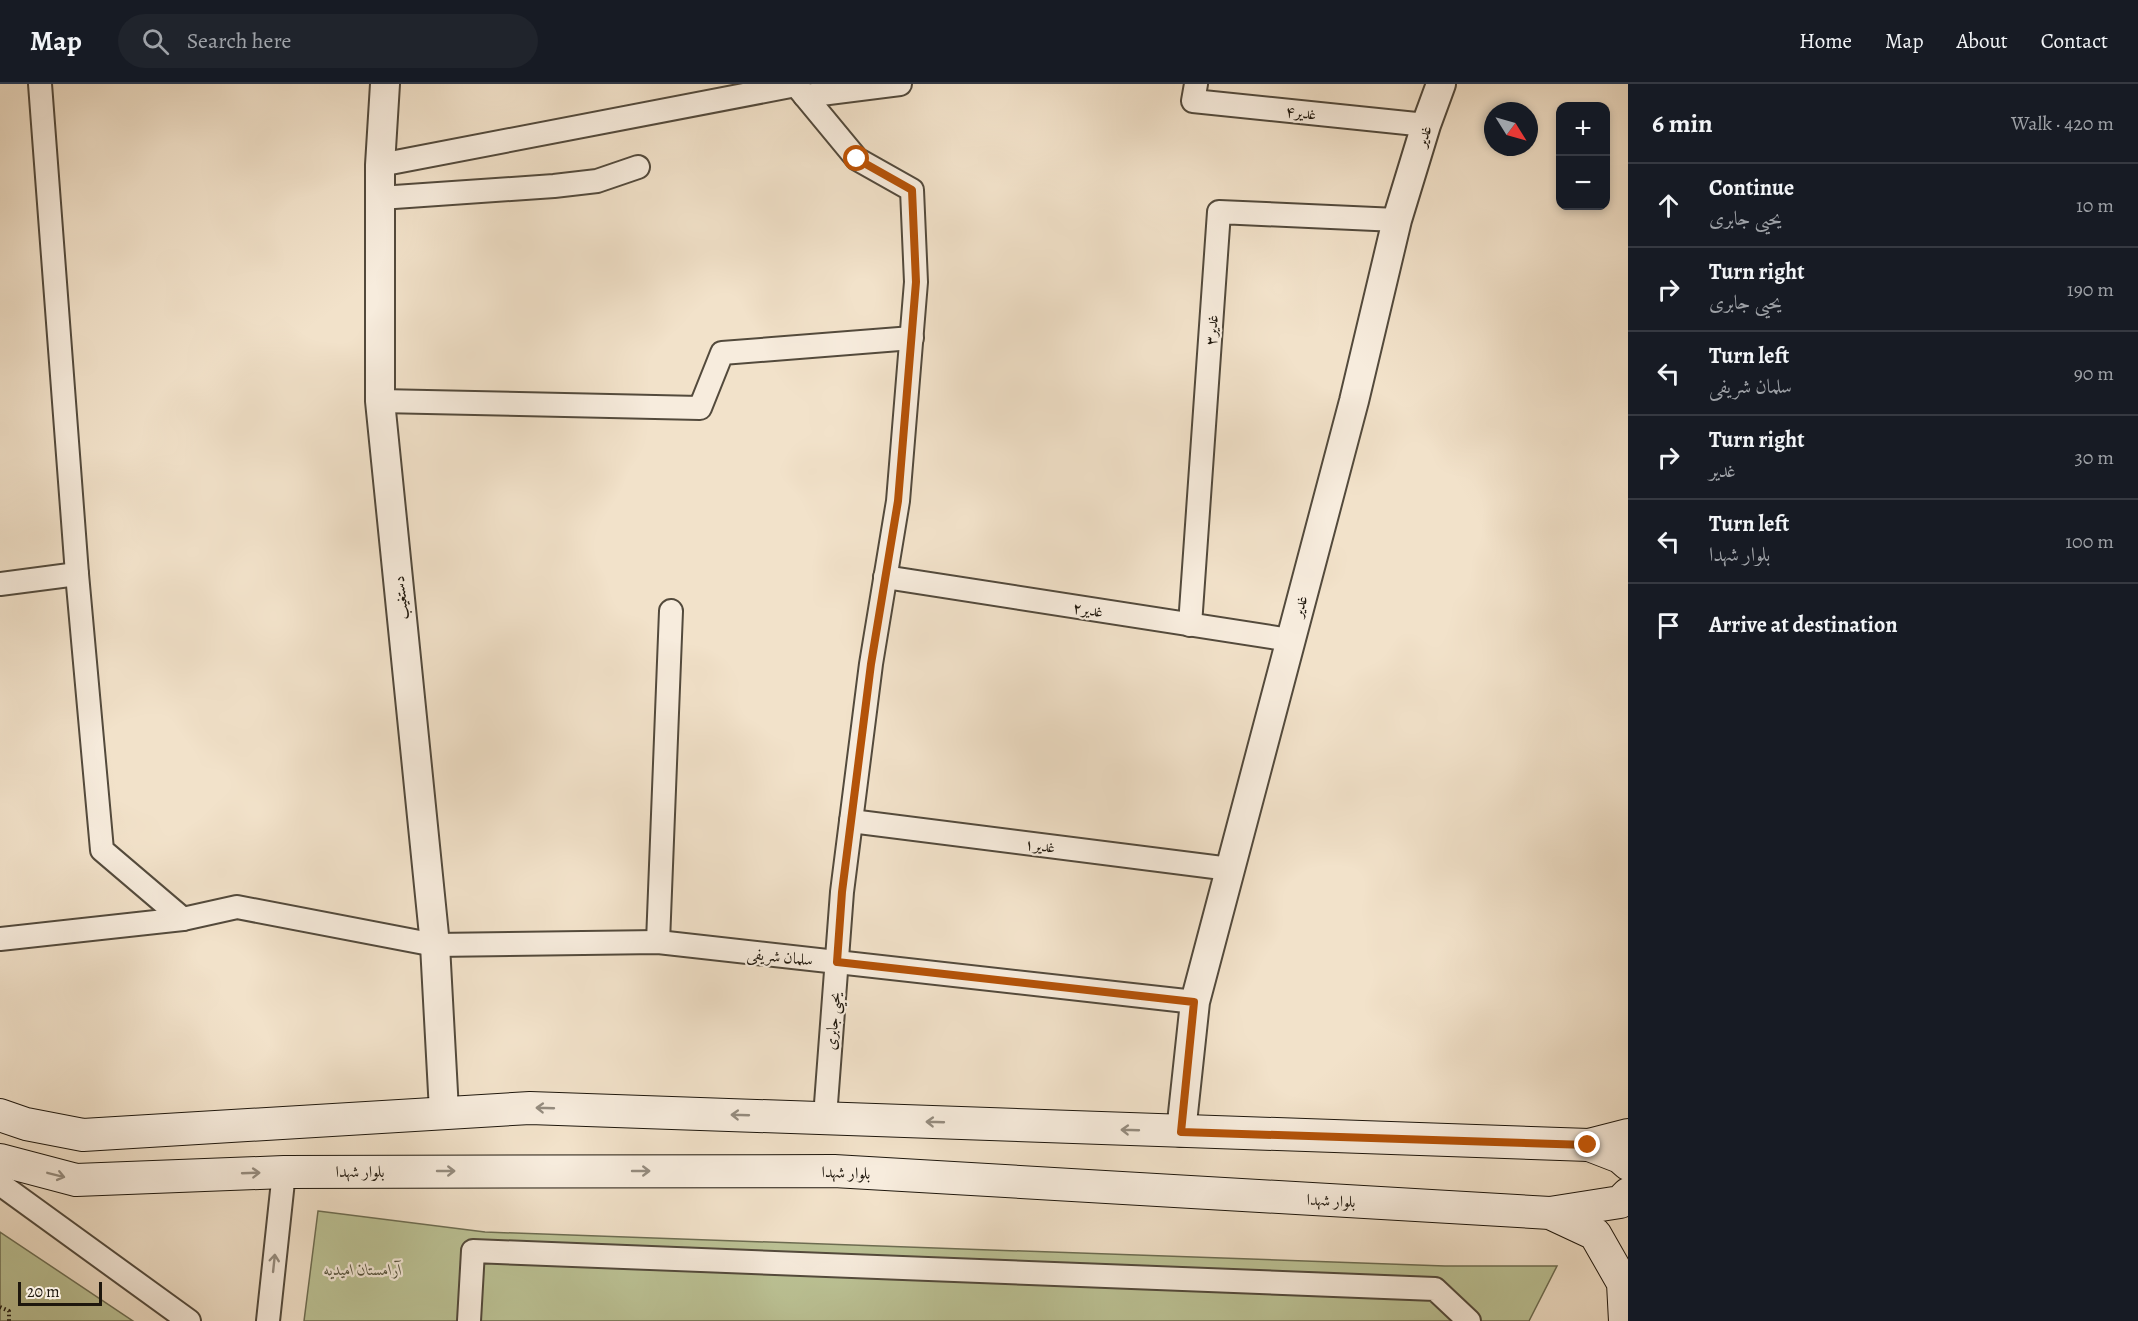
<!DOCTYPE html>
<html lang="en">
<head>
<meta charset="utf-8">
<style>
	body { margin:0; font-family:Alegreya,Amiri,serif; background:#20242c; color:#f1f3f6 }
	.controls { position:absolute; right:18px; top:18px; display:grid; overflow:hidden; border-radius:12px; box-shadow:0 3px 9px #0003 }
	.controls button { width:54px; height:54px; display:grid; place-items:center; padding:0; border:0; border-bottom:2px solid #363941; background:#171b24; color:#f1f3f6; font:30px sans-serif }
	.compass { position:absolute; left:1484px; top:18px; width:54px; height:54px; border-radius:50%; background:#171b24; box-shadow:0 3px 9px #0003; rotate:127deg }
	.scale { position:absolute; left:18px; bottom:15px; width:84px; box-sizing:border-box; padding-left:6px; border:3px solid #1e170d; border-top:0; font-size:16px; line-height:21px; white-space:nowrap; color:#1e170d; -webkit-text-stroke:4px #f7ecdd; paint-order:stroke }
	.stop { position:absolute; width:18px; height:18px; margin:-14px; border:4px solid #b45309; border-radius:50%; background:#fff }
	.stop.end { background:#b45309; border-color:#fff; box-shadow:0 2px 6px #0008 }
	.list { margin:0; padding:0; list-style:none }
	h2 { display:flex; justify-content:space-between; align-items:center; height:78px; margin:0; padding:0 24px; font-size:26px }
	h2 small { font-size:20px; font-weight:400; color:#9ea1a6 }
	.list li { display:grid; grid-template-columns:39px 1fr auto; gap:18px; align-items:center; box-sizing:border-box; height:84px; padding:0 24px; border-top:2px solid #363941 }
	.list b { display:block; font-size:22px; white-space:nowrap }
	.list p { margin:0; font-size:20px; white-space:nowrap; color:#9ea1a6 }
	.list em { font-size:20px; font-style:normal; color:#9ea1a6 }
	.icon { flex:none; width:33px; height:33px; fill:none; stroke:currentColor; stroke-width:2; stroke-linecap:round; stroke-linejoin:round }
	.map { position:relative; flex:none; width:1628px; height:1237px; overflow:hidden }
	header { display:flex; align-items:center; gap:36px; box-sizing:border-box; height:84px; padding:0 30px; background:#171b24; border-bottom:2px solid #363941 }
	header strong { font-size:28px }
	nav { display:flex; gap:33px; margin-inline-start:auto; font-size:21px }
	.search { width:420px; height:54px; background:#20242c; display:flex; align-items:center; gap:15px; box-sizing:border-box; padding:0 21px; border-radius:33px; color:#9ea1a6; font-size:22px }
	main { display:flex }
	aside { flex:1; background:#171b24 }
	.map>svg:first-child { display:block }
</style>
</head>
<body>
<header>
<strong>Map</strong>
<div class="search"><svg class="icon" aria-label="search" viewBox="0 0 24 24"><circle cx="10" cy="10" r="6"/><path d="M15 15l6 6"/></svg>Search here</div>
<nav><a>Home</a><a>Map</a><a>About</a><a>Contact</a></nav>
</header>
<main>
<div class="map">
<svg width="1628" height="1237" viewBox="0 0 1628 1237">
	<rect width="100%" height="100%" fill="#f2e2ca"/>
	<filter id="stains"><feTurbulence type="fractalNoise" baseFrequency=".00333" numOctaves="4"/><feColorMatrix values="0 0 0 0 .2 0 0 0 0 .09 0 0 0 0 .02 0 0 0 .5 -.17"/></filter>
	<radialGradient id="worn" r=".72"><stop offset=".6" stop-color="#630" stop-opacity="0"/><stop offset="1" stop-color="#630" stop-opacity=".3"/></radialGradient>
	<g fill="#bcc396" stroke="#6d6d52" stroke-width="1.5">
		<path d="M318,1127L485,1148L1445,1182H1557L1529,1237H304Z"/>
		<path d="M0,1148L133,1237H0Z"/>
	</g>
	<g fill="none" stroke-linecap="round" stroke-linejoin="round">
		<g stroke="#534a3c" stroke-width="26">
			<g id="minor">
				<path d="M40,0L77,490L102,766L183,835L237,823L435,861L658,858L1195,918"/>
				<path d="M795,0L857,75L912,106L916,198L898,417L871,580L842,808L825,1033"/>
				<path d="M1196,0L1193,17L1426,41"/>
				<path d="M805,12L900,0"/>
				<path d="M380,81L796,1"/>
				<path d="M380,114L554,102L597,97L638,83"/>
				<path d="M380,317L700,324L722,269L912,254"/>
				<path d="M885,493L1290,556"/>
				<path d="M0,500L77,490"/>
				<path d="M1190,541L1219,128L1397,136"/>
				<path d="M851,737L1230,785"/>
				<path d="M0,855L183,835"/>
				<path d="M658,858L671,527"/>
				<path d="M0,1100L189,1237"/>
				<path d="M268,1237L284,1088"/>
				<path d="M469,1237L473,1167L1435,1205L1469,1237"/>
			</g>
		</g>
		<g stroke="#534a3c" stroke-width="32">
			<g id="tertiary">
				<path d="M385,0L380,81V317L435,861L444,1027"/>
				<path d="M1181,1048L1195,918L1354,317L1397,136L1426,41L1441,0"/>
			</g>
		</g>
		<g stroke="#1e170d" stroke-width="34">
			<g id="secondary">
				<path d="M0,1031L26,1040L83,1051L530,1024L1589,1061L1628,1051"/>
				<path d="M1589,1061L1620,1073L1628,1080"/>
				<path d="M0,1076L76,1096L284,1088L834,1087L1550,1129L1595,1150L1623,1199L1625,1237"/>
				<path d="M1550,1129L1620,1118L1628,1110"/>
			</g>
		</g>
		<path stroke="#1e170d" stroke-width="4" stroke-dasharray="1.5 3" stroke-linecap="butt" d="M0,1223L9,1227V1237"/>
		<use href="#minor" stroke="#f7ecdd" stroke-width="22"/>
		<use href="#tertiary" stroke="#f7ecdd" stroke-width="28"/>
		<use href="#secondary" stroke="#f7ecdd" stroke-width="32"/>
	</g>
	<defs><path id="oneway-shaft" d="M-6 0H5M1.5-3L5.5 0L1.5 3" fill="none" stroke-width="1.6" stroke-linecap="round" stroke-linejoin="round" transform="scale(1.5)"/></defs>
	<g stroke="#958c7f">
		<use href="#oneway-shaft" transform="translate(545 1024) rotate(-178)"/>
		<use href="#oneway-shaft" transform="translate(740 1031) rotate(-178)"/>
		<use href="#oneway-shaft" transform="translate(935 1038) rotate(-178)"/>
		<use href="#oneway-shaft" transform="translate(1130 1046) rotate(-178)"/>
		<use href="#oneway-shaft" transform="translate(446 1087)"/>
		<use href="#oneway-shaft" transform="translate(641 1087)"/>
		<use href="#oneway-shaft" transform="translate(251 1089) rotate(-2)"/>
		<use href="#oneway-shaft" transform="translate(56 1091) rotate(14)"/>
		<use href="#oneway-shaft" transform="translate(274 1179) rotate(-84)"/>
	</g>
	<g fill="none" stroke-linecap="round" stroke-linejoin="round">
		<path stroke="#b45309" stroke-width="8" d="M857,75L912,106L916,198L898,417L871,580L842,808L837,878L1194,918L1181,1048L1588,1061"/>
	</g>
	<g text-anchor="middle" stroke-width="4.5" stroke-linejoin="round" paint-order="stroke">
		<g font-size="16" fill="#1e170d" stroke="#f7ecdd">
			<text transform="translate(1301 28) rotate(6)" y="6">غدیر۴</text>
			<text transform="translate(1423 52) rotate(-73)" y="6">غدیر</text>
			<text transform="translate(1211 246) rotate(-86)" y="6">غدیر۳</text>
			<text transform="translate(400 514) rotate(-96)" y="6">دستغیب</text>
			<text transform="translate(1299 522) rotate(-75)" y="6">غدیر</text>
			<text transform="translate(1088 525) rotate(9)" y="6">غدیر۲</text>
			<text transform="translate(1040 761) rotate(7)" y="6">غدیر۱</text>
			<text transform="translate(780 872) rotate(6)" y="6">سلمان شریفی</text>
			<text transform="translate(832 937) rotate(-85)" y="6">یحیی جابری</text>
			<text x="360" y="1093">بلوار شهدا</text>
			<text transform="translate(846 1088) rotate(2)" y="6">بلوار شهدا</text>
			<text transform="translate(1331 1116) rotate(3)" y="6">بلوار شهدا</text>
		</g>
		<g font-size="16" font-style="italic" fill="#55533d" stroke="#f7ecdd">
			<text x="363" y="1191">آرامستان امیدیه</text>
		</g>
	</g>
	<rect width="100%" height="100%" filter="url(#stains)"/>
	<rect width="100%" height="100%" fill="url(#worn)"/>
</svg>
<div class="controls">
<button>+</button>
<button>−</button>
</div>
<svg class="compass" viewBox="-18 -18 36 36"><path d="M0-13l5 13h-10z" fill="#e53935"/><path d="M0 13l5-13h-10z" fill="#9ea1a6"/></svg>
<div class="scale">20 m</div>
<div class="stop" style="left:857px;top:75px"></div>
<div class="stop end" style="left:1588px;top:1061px"></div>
</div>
<aside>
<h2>6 min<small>Walk · 420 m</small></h2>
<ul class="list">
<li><svg class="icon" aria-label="ahead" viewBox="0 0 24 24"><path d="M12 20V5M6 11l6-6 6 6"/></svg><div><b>Continue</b><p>یحیی جابری</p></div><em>10 m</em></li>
<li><svg class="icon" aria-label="right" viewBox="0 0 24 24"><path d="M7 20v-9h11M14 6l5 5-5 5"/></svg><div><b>Turn right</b><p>یحیی جابری</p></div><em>190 m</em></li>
<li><svg class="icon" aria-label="left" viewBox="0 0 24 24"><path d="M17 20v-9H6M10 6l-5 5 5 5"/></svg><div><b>Turn left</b><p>سلمان شریفی</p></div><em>90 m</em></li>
<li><svg class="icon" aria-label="right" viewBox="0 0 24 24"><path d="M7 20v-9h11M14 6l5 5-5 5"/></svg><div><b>Turn right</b><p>غدیر</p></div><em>30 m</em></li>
<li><svg class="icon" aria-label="left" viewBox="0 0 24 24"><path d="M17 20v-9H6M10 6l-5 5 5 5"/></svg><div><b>Turn left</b><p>بلوار شهدا</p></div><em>100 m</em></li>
<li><svg class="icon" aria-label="arrive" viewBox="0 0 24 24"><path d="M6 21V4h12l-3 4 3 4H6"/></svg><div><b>Arrive at destination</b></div></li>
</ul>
</aside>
</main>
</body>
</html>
